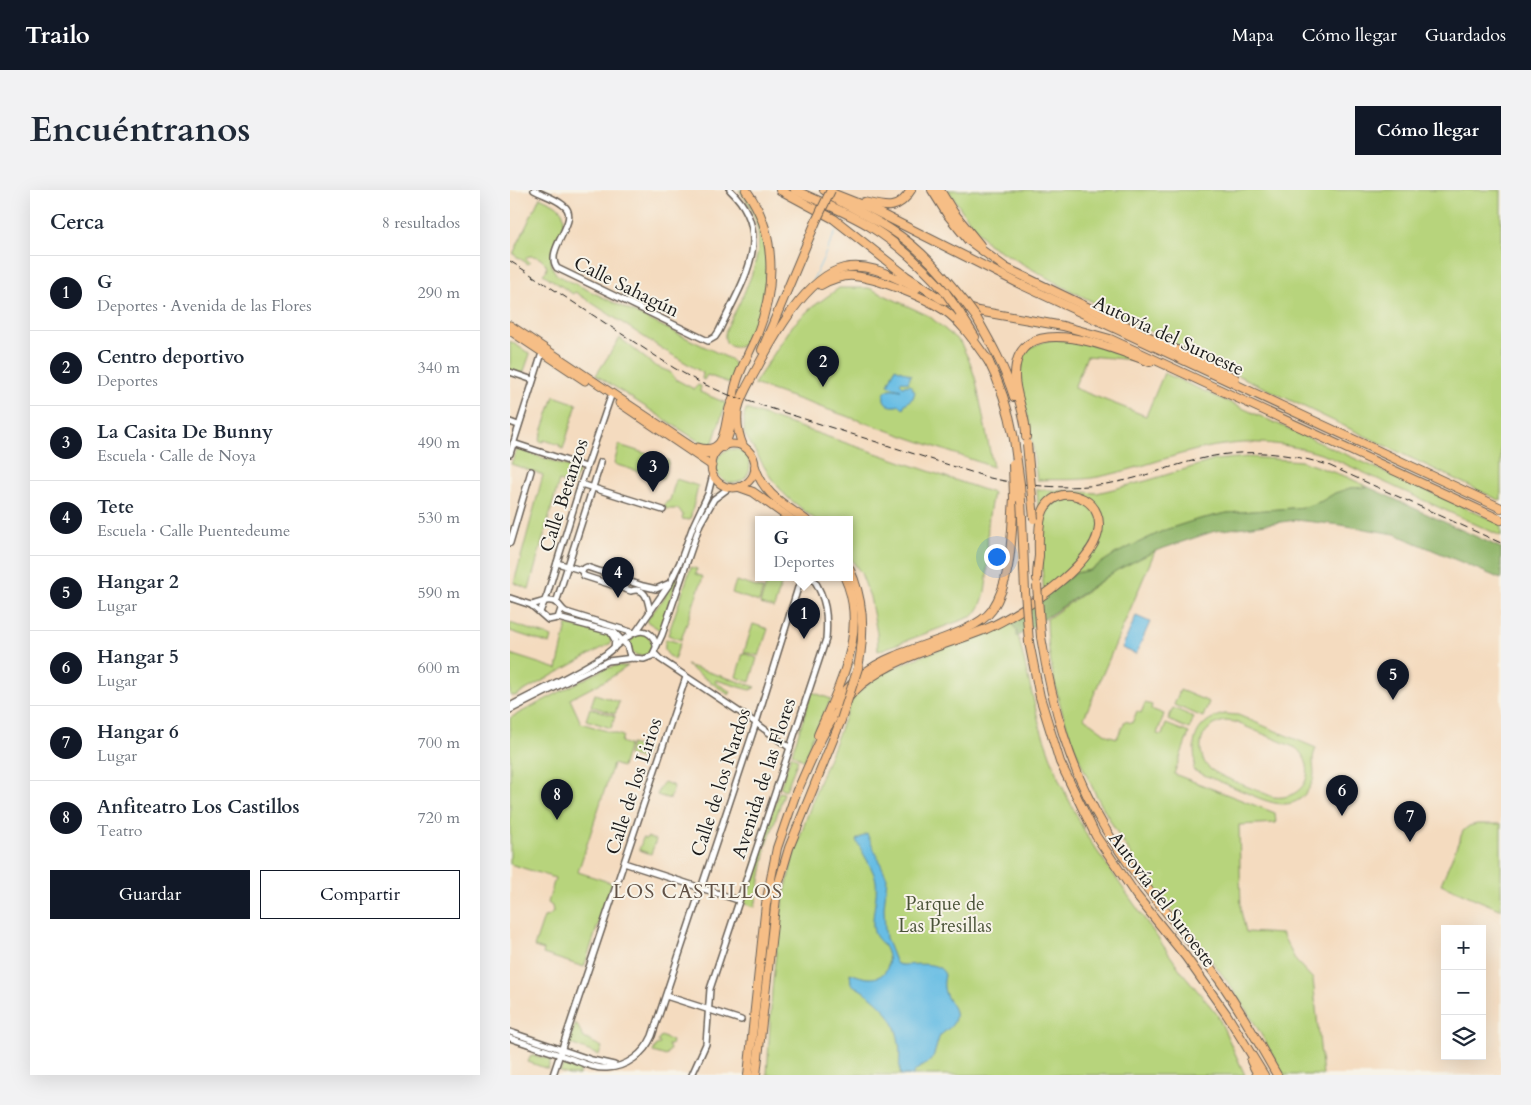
<!DOCTYPE html>
<html lang="es">
<head>
<meta charset="utf-8">
<style>
	body { margin:0; font-family:Cardo,serif; background:#f2f2f3; color:#1f2937 }
	.controls { position:absolute; right:15px; bottom:15px; display:grid; overflow:hidden; border-radius:0px; box-shadow:0 5px 20px #0002 }
	.controls button { width:45px; height:45px; display:grid; place-items:center; padding:0; border:0; border-bottom:1px solid #e0e1e3; background:#fff; color:#1f2937; font:25px sans-serif }
	.you { position:absolute; left:486px; top:366px; width:18px; height:18px; margin:-12px; border:4px solid #fff; border-radius:50%; background:#1a73e8; box-shadow:0 0 0 8px #1a73e833 }
	.badge { display:grid; place-items:center; width:32px; height:32px; border-radius:50%; background:#111827; color:#fff; font-size:16px; font-weight:700 }
	.pin { position:absolute; translate:-50% -41px; filter:drop-shadow(0 1px 2px #0008) }
	.pin::after { content:''; position:absolute; top:26px; width:18px; height:15px; background:inherit; clip-path:polygon(0 0,100% 0,50% 100%) }
	.popup { position:absolute; left:245px; top:326px; width:98px; height:65px; box-sizing:border-box; display:grid; place-content:center; border-radius:0px; background:#fff; filter:drop-shadow(0 1px 4px #0005); font-size:16px; white-space:nowrap; color:#747a83 }
	.popup b { font-size:19px; color:#1f2937 }
	.popup::after { content:''; position:absolute; left:50%; top:100%; margin-left:-10px; border:10px solid transparent; border-top-color:#fff }
	.list { margin:0; padding:0; list-style:none }
	h2 { display:flex; justify-content:space-between; align-items:center; height:65px; margin:0; padding:0 20px; font-size:21px }
	h2 small { font-size:16px; font-weight:400; color:#747a83 }
	.list li { display:grid; grid-template-columns:32px 1fr auto; gap:15px; align-items:center; box-sizing:border-box; height:75px; padding:0 20px; border-top:1px solid #e0e1e3 }
	.list b { display:block; font-size:19px; white-space:nowrap }
	.list p { margin:0; font-size:16px; white-space:nowrap; color:#747a83 }
	.list em { font-size:16px; font-style:normal; color:#747a83 }
	.actions { display:flex; gap:10px; padding:15px 20px }
	.actions a { flex:1; padding:11px 0; border:1px solid #111827; border-radius:0px; text-align:center; font-size:18px; color:#111827 }
	.actions .main { background:#111827; color:#fff }
	.icon { flex:none; width:28px; height:28px; fill:none; stroke:currentColor; stroke-width:2; stroke-linecap:round; stroke-linejoin:round }
	.map { position:relative; flex:none; width:991px; height:885px; overflow:hidden; border-radius:0px }
	header { display:flex; align-items:center; gap:30px; box-sizing:border-box; height:70px; padding:0 25px; background:#111827; color:#fff }
	header strong { font-size:24px }
	nav { display:flex; gap:28px; margin-inline-start:auto; font-size:18px }
	.intro { display:flex; align-items:center; justify-content:space-between; box-sizing:border-box; height:120px; padding:0 30px }
	h1 { margin:0; font-size:35px }
	.button { padding:12px 22px; border-radius:0px; background:#111827; color:#fff; font-size:18px; font-weight:700 }
	main { display:flex; gap:30px; padding:0 30px }
	aside { flex:1; background:#fff; border-radius:0px; box-shadow:0 5px 20px #0002 }
	.map>svg:first-child { display:block }
</style>
</head>
<body>
<header>
<strong>Trailo</strong>
<nav><a>Mapa</a><a>Cómo llegar</a><a>Guardados</a></nav>
</header>
<div class="intro"><h1>Encuéntranos</h1><a class="button">Cómo llegar</a></div>
<main>
<aside>
<h2>Cerca<small>8 resultados</small></h2>
<ul class="list">
<li><span class="badge">1</span><div><b>G</b><p>Deportes · Avenida de las Flores</p></div><em>290 m</em></li>
<li><span class="badge">2</span><div><b>Centro deportivo</b><p>Deportes</p></div><em>340 m</em></li>
<li><span class="badge">3</span><div><b>La Casita De Bunny</b><p>Escuela · Calle de Noya</p></div><em>490 m</em></li>
<li><span class="badge">4</span><div><b>Tete</b><p>Escuela · Calle Puentedeume</p></div><em>530 m</em></li>
<li><span class="badge">5</span><div><b>Hangar 2</b><p>Lugar</p></div><em>590 m</em></li>
<li><span class="badge">6</span><div><b>Hangar 5</b><p>Lugar</p></div><em>600 m</em></li>
<li><span class="badge">7</span><div><b>Hangar 6</b><p>Lugar</p></div><em>700 m</em></li>
<li><span class="badge">8</span><div><b>Anfiteatro Los Castillos</b><p>Teatro</p></div><em>720 m</em></li>
</ul>
<div class="actions"><a class="main">Guardar</a><a>Compartir</a></div>
</aside>
<div class="map">
<svg width="991" height="885" viewBox="0 0 991 885">
	<rect width="100%" height="100%" fill="#f7f3e8"/>
	<filter id="ink" filterUnits="userSpaceOnUse"><feTurbulence type="fractalNoise" baseFrequency=".02" numOctaves="2"/><feDisplacementMap in="SourceGraphic" scale="10" xChannelSelector="R" yChannelSelector="G"/><feConvolveMatrix kernelMatrix="1 2 1 2 8 2 1 2 1" color-interpolation-filters="sRGB"/></filter>
	<filter id="wash" filterUnits="userSpaceOnUse"><feTurbulence type="fractalNoise" baseFrequency=".0096" numOctaves="4" result="noise"/><feDisplacementMap in="SourceGraphic" scale="20" xChannelSelector="R" yChannelSelector="G"/><feGaussianBlur stdDeviation="1.12" result="paint"/><feColorMatrix in="noise" values="0 0 0 0 0 0 0 0 0 0 0 0 0 0 0 0 0 1.4 0 .05"/><feComposite in="paint" operator="in"/></filter>
	<g filter="url(#wash)">
		<rect width="100%" height="100%" fill="#f4dbbf"/>
		<g fill="#b7d47b" stroke="#6a784c" fill-rule="evenodd">
			<path d="M229,0H231C267,43 259,103 241,152L238,151C231,160 213,160 215,144C217,135 224,124 228,116C248,74 261,40 229,0Z"/>
			<path d="M438,0H991V311L696,170L548,94L478,54L455,25Z"/>
			<path d="M30,7C35,10 42,12 47,16C66,31 40,54 41,71C41,76 44,81 47,85L220,169C229,176 225,184 222,194L197,185L194,190L192,189L193,183L154,160L65,102L63,104L33,84L36,81L37,77C33,68 23,63 15,68L20,72L18,74L3,64Z"/>
			<path d="M329,98H359L419,126L450,152L460,172L466,191L483,277L244,194L283,135L301,118Z"/>
			<path d="M110,148L145,176L160,182L165,189L184,199L188,195L191,196L190,202L216,213L203,252L200,254H193L86,185Z"/>
			<path d="M545,149L585,155L626,170L577,166L564,198L636,226L654,183L991,334V346L822,268C790,256 754,250 721,254C676,258 632,279 588,287C568,291 546,289 527,290C524,271 523,251 519,232C511,195 491,159 545,149Z"/>
			<path d="M0,151L20,164L13,184L0,180Z"/>
			<path d="M44,206L67,214L53,259L49,257L50,255L34,250L33,252L29,251Z"/>
			<path d="M236,219L483,303C481,313 479,324 478,334C476,361 483,407 463,426L368,461L367,443L360,407L351,383L339,366V330H306L277,307L261,288L234,243V226Z"/>
			<path d="M109,255L159,271L153,289L104,274Z"/>
			<circle cx="223" cy="276" r="17"/>
			<path d="M7,259L69,280L63,296L49,291L19,399L4,393L33,285L1,274Z"/>
			<path d="M738,267L791,271L837,287L858,297L840,298L825,303L812,311L795,317L717,323L686,330L655,340L605,364L580,380L566,383L534,406L527,299L587,303L636,291L705,270Z"/>
			<path d="M166,289L188,296L180,330L172,329L173,325L169,319H156L154,314L160,310Z"/>
			<path d="M645,361L574,528L597,545L607,548L615,531L622,533L627,521L631,523L635,513L642,515L641,519L654,524L647,544L652,545L656,534L679,543L664,584L765,623L766,633L729,635L731,721L736,742L772,744L786,771L803,789L813,885H773C758,855 738,821 719,794C697,763 672,735 649,704C591,628 538,526 537,429L607,380Z"/>
			<path d="M171,374L172,375L150,440L136,431L154,408Z"/>
			<path d="M181,377L187,379L186,384L193,387L171,450L158,445Z"/>
			<path d="M258,388L272,391L264,418L250,414Z"/>
			<path d="M226,391L253,399L249,412L222,403Z"/>
			<path d="M0,433L42,447L40,454L0,441Z"/>
			<path d="M243,434L258,439L249,466L234,462Z"/>
			<path d="M502,434L507,441L530,537L549,590L578,648L671,781L707,824L735,885H257L262,800L270,725L283,667L308,595L343,507L370,484L414,465Z"/>
			<path d="M57,435L100,446L101,453L5,506L0,505V464L47,479Z"/>
			<circle cx="131" cy="455" r="11"/>
			<path d="M156,449L170,453L164,470C155,463 153,460 156,449Z"/>
			<path d="M233,463L247,468L240,492L226,487Z"/>
			<path d="M176,475L246,497L240,500L206,490L205,492L221,502L219,505Z"/>
			<path d="M105,476H118L100,488L60,509L71,533L113,546L111,552L119,555L112,577L103,574L68,682L102,693L74,777L33,764L34,760L24,757L34,727L39,726L43,722L42,716L38,713L45,688L0,674V528L92,480Z"/>
			<path d="M670,500L699,512L693,527L664,515Z"/>
			<path d="M302,502L321,509L302,548L294,571L282,563Z"/>
			<path d="M85,504L109,512L105,524L81,516Z"/>
			<path d="M80,518L105,526L101,538L76,530Z"/>
			<path d="M663,518L684,527L679,539L658,530Z"/>
			<path d="M715,524L728,525L806,558C805,561 803,565 803,569C803,579 806,586 801,595C785,628 754,610 730,600C714,593 698,587 683,580C686,571 684,566 684,557C684,539 698,527 715,524ZM715,531L725,532L786,558C810,579 794,611 763,607C748,600 711,588 699,578C692,572 689,558 692,549C695,539 705,533 715,531Z"/>
			<path d="M121,554L137,559L133,570L118,565Z"/>
			<path d="M281,565L288,570L276,600L270,598Z"/>
			<path d="M154,592L164,596L160,609L147,605L150,597Z"/>
			<path d="M269,602L274,603L257,655L252,653Z"/>
			<path d="M967,634H991V720L931,694L953,641L959,636Z"/>
			<path d="M137,647L146,650L141,664L129,660L133,648L136,649Z"/>
			<path d="M250,657L256,659L245,717L235,714L233,708Z"/>
			<path d="M66,833L74,848L92,857L89,865L58,853Z"/>
			<path d="M151,846L162,851L161,855H158L160,859L156,866L143,862L146,855L150,854L148,851Z"/>
			<path d="M21,865L41,869L38,879L18,872Z"/>
			<path d="M54,873L70,879L69,885H59L50,882Z"/>
		</g>
		<path fill="#91b66b" stroke="#566944" d="M858,297L991,358V389L885,344L831,335L786,330L705,341L645,361L607,380L507,447V441L499,430L566,383L580,380L605,364L655,340L686,330L717,323L795,317L812,311L825,303L840,298Z"/>
		<g fill="#67bde4" stroke="#426c80">
			<path d="M385,178L401,185L398,193L392,191L390,193L393,196L400,195L405,202L403,208L395,214L393,218L390,215C374,221 368,203 380,199C384,198 389,200 391,200L378,195Z"/>
			<path d="M626,426L640,432L626,464L612,458Z"/>
			<path d="M357,644L377,688L374,718L375,740L376,748L385,771L387,774L392,775C404,775 430,770 435,785C429,810 448,813 445,828C444,837 435,840 430,846C426,854 426,864 420,871C414,877 406,877 403,885H391C388,875 391,864 389,853C385,824 366,808 341,794L340,783C346,785 353,788 359,788C378,789 383,771 374,756C369,749 364,747 363,737C362,722 368,706 366,691C365,682 351,660 346,650Z"/>
		</g>
		<g fill="none" stroke-linecap="round" stroke-linejoin="round">
			<path stroke="#67bde4" stroke-width="1" d="M303,90L326,41"/>
		</g>
	</g>
	<g filter="url(#ink)">
		<g fill="none" stroke-linecap="round" stroke-linejoin="round">
			<g stroke="#685f55" stroke-width="8">
				<g id="minor">
					<path d="M24,0C33,5 45,8 53,15C73,29 33,59 47,78L198,151L205,147L209,141C231,94 267,45 220,0"/>
					<path d="M0,182L23,190"/>
					<path d="M0,232L8,235"/>
					<path d="M3,253L76,277"/>
					<path d="M0,264L32,163"/>
					<path d="M71,294L153,320"/>
					<path d="M0,353L21,281"/>
					<path d="M47,373L71,380"/>
					<path d="M0,408L21,415L38,430L48,428L51,419"/>
					<path d="M46,413L91,272"/>
					<path d="M21,415C29,413 39,408 47,413C51,416 52,420 56,422L124,443"/>
					<path d="M30,422L37,405L71,294L102,203"/>
					<path d="M140,422C138,411 136,396 121,401L74,386L71,380L77,377L133,396L146,399L160,393"/>
					<path d="M48,428L105,443L117,456"/>
					<path d="M126,442L160,393L170,372L183,336L198,304L203,284"/>
					<path d="M101,443L105,450L104,458"/>
					<path d="M117,454L119,463L123,468"/>
					<path d="M144,463L150,469L246,533L280,558"/>
					<path d="M0,516C32,499 66,484 96,464C104,458 118,444 127,442C138,439 145,447 146,456"/>
					<path d="M0,520L98,471L123,468L134,469L142,466L152,445L190,334L204,309L220,297"/>
					<path d="M114,673L228,710"/>
					<path d="M156,806L231,830"/>
					<path d="M0,842L82,870L104,875"/>
					<path d="M0,848C20,855 39,861 59,868C71,872 84,879 97,878C117,877 134,864 142,846L246,533L291,388"/>
					<path d="M43,885L176,487"/>
					<path d="M182,885L196,854L200,799L316,449C318,424 316,409 303,388"/>
				</g>
			</g>
			<g stroke="#685f55" stroke-width="9">
				<g id="major">
					<path d="M0,135L184,258L196,264L205,263"/>
					<path d="M0,141L75,191"/>
					<path d="M109,213L202,276"/>
					<circle cx="223" cy="276" r="22"/>
					<path d="M188,257C221,267 212,225 222,211"/>
				</g>
			</g>
			<g stroke="#685f55" stroke-width="10">
				<g id="highway">
					<path d="M270,0L324,29L396,86L431,109L468,121L553,136L600,149L991,330"/>
					<path d="M285,0C310,12 337,22 361,37C390,55 414,78 436,103"/>
					<path d="M314,0L357,17L512,95L991,318"/>
					<path d="M422,0L437,24L458,50L496,78L725,188"/>
					<path d="M430,0L444,23L470,55"/>
					<path d="M322,7C342,18 363,28 383,41C411,59 433,85 454,111"/>
					<path d="M354,12C375,17 388,22 401,0"/>
					<path d="M311,95C320,90 333,85 344,86C367,88 414,107 434,120C452,132 466,154 479,172"/>
					<path d="M450,123L465,147"/>
					<path d="M466,127C481,153 495,178 504,207"/>
					<path d="M252,160L307,29"/>
					<path d="M477,168C490,193 499,221 504,249"/>
					<path d="M516,247C517,225 504,205 505,184C507,116 607,160 640,172"/>
					<path d="M233,256C228,244 226,232 228,219C231,205 239,193 246,180C263,148 296,87 334,78C361,72 384,88 407,98"/>
					<path d="M213,257C225,239 220,214 226,194C231,177 240,161 247,145C266,98 267,42 236,0"/>
					<path d="M245,277C254,305 274,314 296,330"/>
					<path d="M229,297L243,302L282,330"/>
					<path d="M512,328L515,402"/>
					<path d="M339,378C354,409 355,444 348,478"/>
					<path d="M531,447C542,515 560,581 596,640C628,693 672,738 708,788C730,819 748,852 767,885"/>
					<path d="M519,452L530,507L550,572L586,646L626,705L676,767L717,825L754,885"/>
					<path d="M324,515C340,493 358,477 383,467C408,455 467,442 482,420C503,388 501,344 504,308"/>
					<path d="M308,545C329,497 359,440 335,388"/>
					<path d="M286,604C303,566 319,522 352,494C388,465 434,456 476,439C508,425 604,366 587,324C582,311 567,303 553,305C525,311 529,344 529,366C528,373 527,381 527,389"/>
					<path d="M741,871L748,885"/>
					<path d="M238,885L256,714L267,658L287,600"/>
					<path d="M246,885L267,699L279,658L331,530"/>
				</g>
			</g>
			<use href="#minor" stroke="#fff" stroke-width="5"/>
			<use href="#major" stroke="#f6be86" stroke-width="7"/>
			<use href="#highway" stroke="#f6be86" stroke-width="8"/>
			<path stroke="#1c1c1c" stroke-width="1" stroke-dasharray="8 4" stroke-linecap="butt" d="M0,71L164,178L191,193L219,205L480,288C520,297 561,300 602,293C632,288 660,276 690,269C734,258 775,262 818,275L991,353"/>
			<g stroke="#685f55" stroke-width="10" stroke-linecap="butt">
				<g id="highway-bridge">
					<path d="M307,29L321,0"/>
					<path d="M436,103L450,123"/>
					<path d="M454,111L466,127"/>
					<path d="M504,249L510,294L512,328"/>
					<path d="M517,254L524,329"/>
					<path d="M503,274L504,308"/>
					<path d="M527,395L531,447"/>
					<path d="M515,402L519,452"/>
					<path d="M331,530L348,478"/>
				</g>
			</g>
			<use href="#highway-bridge" stroke="#f6be86" stroke-width="8"/>
		</g>
	</g>
	<g text-anchor="middle" stroke-width="4" stroke-linejoin="round" paint-order="stroke">
		<g font-size="19" fill="#1c1c1c" stroke="#f7f3e8">
			<text transform="translate(117 96) rotate(26)" y="7">Calle Sahagún</text>
			<text transform="translate(659 145) rotate(25)" y="7">Autovía del Suroeste</text>
			<text transform="translate(53 305) rotate(-72)" y="7">Calle Betanzos</text>
			<text transform="translate(253 588) rotate(-72)" y="7">Avenida de las Flores</text>
			<text transform="translate(210 592) rotate(-72)" y="7">Calle de los Nardos</text>
			<text transform="translate(123 596) rotate(-72)" y="7">Calle de los Lirios</text>
			<text transform="translate(653 709) rotate(53)" y="7">Autovía del Suroeste</text>
		</g>
		<g font-size="19" fill="#4a5338" stroke="#f7f3e8">
			<text x="435" y="720">Parque de<tspan x="435" dy="22">Las Presillas</tspan></text>
		</g>
		<g font-size="20" letter-spacing="1" fill="#615247" stroke="#f7f3e8">
			<text x="188" y="708">LOS CASTILLOS</text>
		</g>
	</g>
</svg>
<div class="controls">
<button>+</button>
<button>−</button>
<button><svg class="icon" aria-label="layers" viewBox="0 0 24 24"><path d="M12 4l9 5-9 5-9-5zM3 14l9 5 9-5"/></svg></button>
</div>
<div class="you"></div>
<div class="pin badge" style="left:294px;top:449px">1</div>
<div class="popup"><b>G</b>Deportes</div>
<div class="pin badge" style="left:313px;top:197px">2</div>
<div class="pin badge" style="left:143px;top:302px">3</div>
<div class="pin badge" style="left:108px;top:408px">4</div>
<div class="pin badge" style="left:883px;top:510px">5</div>
<div class="pin badge" style="left:832px;top:626px">6</div>
<div class="pin badge" style="left:900px;top:652px">7</div>
<div class="pin badge" style="left:47px;top:630px">8</div>
</div>
</main>
</body>
</html>
